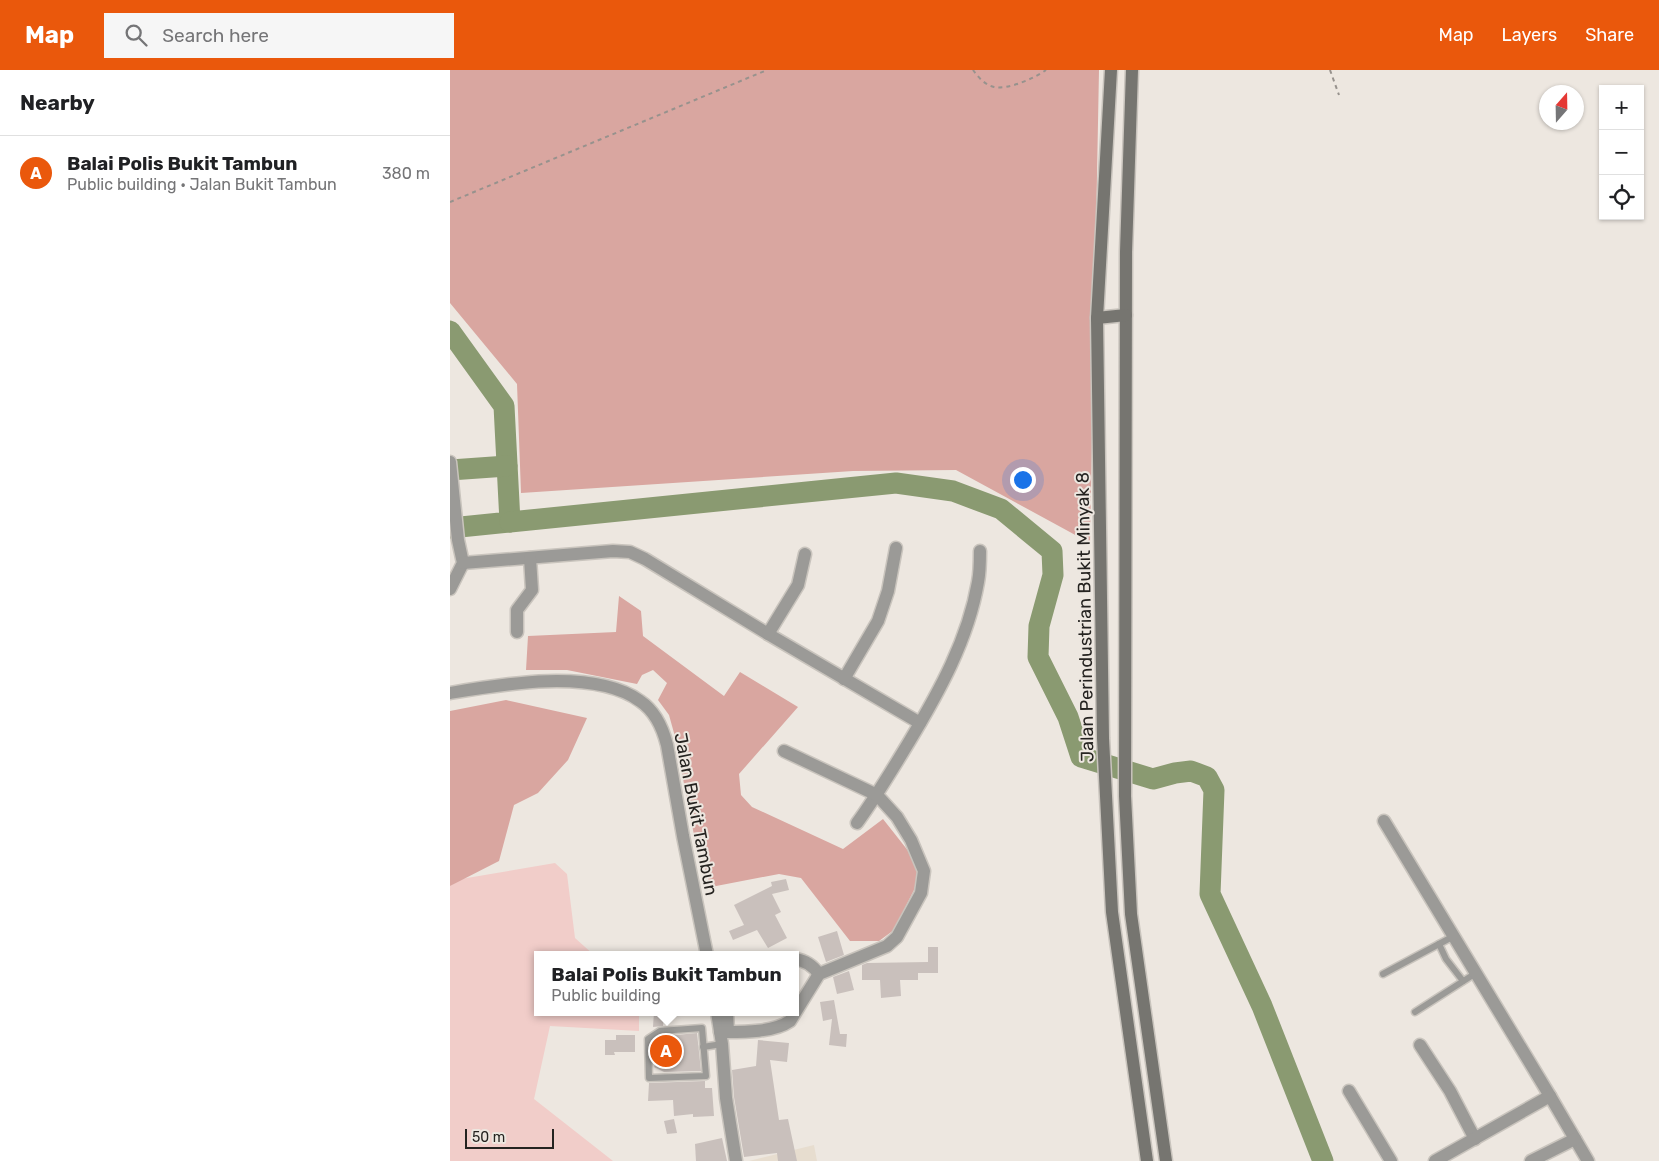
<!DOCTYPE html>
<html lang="en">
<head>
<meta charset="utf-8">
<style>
	body { margin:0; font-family:Rubik,sans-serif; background:#f6f6f6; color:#202124 }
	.controls { position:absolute; right:15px; top:15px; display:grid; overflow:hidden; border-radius:0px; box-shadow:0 1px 4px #0004 }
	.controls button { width:45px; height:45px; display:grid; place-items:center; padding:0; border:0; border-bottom:1px solid #e0e0e0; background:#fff; color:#202124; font:25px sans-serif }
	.compass { position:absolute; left:1089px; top:15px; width:45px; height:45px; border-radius:50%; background:#fff; box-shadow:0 1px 4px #0004; rotate:20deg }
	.scale { position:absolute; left:15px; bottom:12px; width:89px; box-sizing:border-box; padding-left:5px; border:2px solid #252320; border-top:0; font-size:14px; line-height:18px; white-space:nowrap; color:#252320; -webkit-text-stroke:4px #ede7e0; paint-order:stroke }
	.you { position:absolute; left:572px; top:409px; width:18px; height:18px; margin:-12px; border:4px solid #fff; border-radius:50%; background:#1a73e8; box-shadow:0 0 0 8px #1a73e833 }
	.badge { display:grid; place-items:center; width:32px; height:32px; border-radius:50%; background:#ea580c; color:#fff; font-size:16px; font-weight:700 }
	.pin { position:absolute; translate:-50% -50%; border:2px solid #fff; box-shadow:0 1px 5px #0006 }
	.popup { position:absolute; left:84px; top:881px; width:265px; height:65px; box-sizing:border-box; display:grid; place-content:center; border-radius:0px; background:#fff; filter:drop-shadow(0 1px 4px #0005); font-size:16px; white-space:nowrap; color:#757577 }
	.popup b { font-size:19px; color:#202124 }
	.popup::after { content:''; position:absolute; left:50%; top:100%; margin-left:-10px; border:10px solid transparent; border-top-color:#fff }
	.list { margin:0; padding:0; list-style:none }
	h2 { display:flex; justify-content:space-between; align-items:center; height:65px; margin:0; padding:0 20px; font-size:21px }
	h2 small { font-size:16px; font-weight:400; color:#757577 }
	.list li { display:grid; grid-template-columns:32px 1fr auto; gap:15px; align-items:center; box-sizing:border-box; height:75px; padding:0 20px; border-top:1px solid #e0e0e0 }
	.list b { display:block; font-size:19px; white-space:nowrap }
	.list p { margin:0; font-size:16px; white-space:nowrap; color:#757577 }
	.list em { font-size:16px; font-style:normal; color:#757577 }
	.icon { flex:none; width:28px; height:28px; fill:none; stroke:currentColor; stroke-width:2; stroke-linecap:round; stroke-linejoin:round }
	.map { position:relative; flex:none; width:1209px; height:1091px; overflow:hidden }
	header { display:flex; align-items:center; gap:30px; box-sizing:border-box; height:70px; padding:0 25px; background:#ea580c; color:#fff }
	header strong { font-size:24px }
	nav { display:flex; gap:28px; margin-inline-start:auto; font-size:18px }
	.search { width:350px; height:45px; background:#f6f6f6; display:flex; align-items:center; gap:12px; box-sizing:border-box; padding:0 18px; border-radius:0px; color:#757577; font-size:19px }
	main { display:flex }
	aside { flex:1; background:#fff }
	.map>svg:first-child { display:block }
</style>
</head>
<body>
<header>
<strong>Map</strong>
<div class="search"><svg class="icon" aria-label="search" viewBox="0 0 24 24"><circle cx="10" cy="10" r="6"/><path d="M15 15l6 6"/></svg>Search here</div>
<nav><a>Map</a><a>Layers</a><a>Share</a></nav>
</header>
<main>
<aside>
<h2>Nearby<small></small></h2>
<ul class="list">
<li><span class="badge">A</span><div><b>Balai Polis Bukit Tambun</b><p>Public building · Jalan Bukit Tambun</p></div><em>380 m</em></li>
</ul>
</aside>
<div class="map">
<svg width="1209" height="1091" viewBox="0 0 1209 1091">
	<rect width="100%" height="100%" fill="#ede7e0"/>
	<path fill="#e7ddcf" d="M364,1075L367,1091H299Z"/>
	<path fill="#f1cdc9" d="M105,793L117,804L125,868L144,885H87V942H189V961L100,956L84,1029L163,1091H0V816L11,809Z"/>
	<g fill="#d9a6a0">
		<path d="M0,0H649L640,473L506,400L403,401L71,423L67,314L0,233Z"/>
		<path d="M169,526L191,541L193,566L274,626L290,602L348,637L289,704L291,725L302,737L393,779L433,749L463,787L468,805L464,820L444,860L429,871H400L351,808L329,804L261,817L245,770L224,663L219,645L208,630L217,613L203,600L192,605L187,614L117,600H76L78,566L166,562Z"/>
		<path d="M56,630L137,648L118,690L88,723L64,735L49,791L0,816V641Z"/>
	</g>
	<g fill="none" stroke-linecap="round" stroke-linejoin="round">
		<g stroke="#8a9a71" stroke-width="21">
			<path d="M0,261L54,336L60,452L0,458"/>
			<path d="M0,400L57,396"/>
			<path d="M60,452L446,413L503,421L551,439L602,481L603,505L589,556L588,587L618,647L631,687L703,709L725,703L741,701L757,707L764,720L760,824L812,936L873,1091"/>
		</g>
	</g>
	<g fill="#c9c0bc">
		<path d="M336,809L339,820L322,824L331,842L325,845L337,868L318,878L307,860L283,870L279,861L294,855L284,835L322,816L321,812Z"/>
		<path d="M387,861L394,885L376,892L368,867Z"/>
		<path d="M478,877H488V903H468V910H450L451,926L431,928L430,910H412V895L417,893L478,892Z"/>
		<path d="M399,901L404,920L387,924L383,907Z"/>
		<path d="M384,930L390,964H397L396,977L379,975L382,949L373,951L370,932Z"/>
		<path d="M204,942L214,943L213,956L203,957Z"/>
		<path d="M247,963L251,1001L214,1002L204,997L209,987L218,992L215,966Z"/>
		<path d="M166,965H185V982H164L165,985H155V970H166Z"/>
		<path d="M308,970L339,973L337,992L320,990L329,1050L338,1049L347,1091H328L327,1083L294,1087L284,1027L282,1000L306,996Z"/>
		<path d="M255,1011V1018H262L264,1046L243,1047V1044L224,1046L223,1030L198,1031L199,1013Z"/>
		<path d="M224,1049L227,1063L217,1064L214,1051Z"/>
		<path d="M272,1068L277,1091H246L245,1074Z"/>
	</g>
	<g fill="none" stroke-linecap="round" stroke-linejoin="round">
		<g stroke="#c9c4bd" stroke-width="9">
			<g id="lane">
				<path d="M1004,866L989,874L996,889L1013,911"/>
				<path d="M933,904L989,874"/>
				<path d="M965,942L1026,903"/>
				<path d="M252,958L256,1006L199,1008L198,969L210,961Z"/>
				<path d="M253,977L272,974"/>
			</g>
		</g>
		<g stroke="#c9c4bd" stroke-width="15">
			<g id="street">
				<path d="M0,392L8,470L13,493L0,519"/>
				<path d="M13,493L163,481L180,482L195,489L318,564L470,653"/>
				<path d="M67,562V540L82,520L80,488"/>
				<path d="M318,564L348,515L355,484"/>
				<path d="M394,609L428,551L438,521L446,478"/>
				<path d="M0,623C52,614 144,598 190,631C205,641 213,659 217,675L233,766L257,885"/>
				<path d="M934,751L1100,1026L1138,1091"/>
				<path d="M407,753C426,727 442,700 459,672C489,622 518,570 528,512C530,502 530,491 530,481"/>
				<path d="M345,889C356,891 362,895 369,904"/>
				<path d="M267,942L272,974L276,1028L286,1091"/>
				<path d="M277,942L278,962"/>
				<path d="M270,962C290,962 323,963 340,951L369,904L437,876L447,867L471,823L474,801L461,770L447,747L427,725L334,681"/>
				<path d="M970,975L1000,1021L1025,1069"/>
				<path d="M899,1021L941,1091"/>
				<path d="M985,1091L1100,1026"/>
				<path d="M1081,1091L1125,1069"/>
			</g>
		</g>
		<g stroke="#c9c4bd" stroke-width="15">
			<g id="secondary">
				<path d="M661,0L647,248L653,668L662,842L697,1091"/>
				<path d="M682,0L676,182L675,726L681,844L716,1091"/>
				<path d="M647,248L676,245"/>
			</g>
		</g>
		<g stroke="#97928d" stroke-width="2" stroke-dasharray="4 4" stroke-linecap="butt">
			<path d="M523,0C528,7 535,15 544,17C558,20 585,8 596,0"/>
			<path d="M880,0L889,25"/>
			<path d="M0,132L317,0"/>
		</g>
		<use href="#lane" stroke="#9b9a97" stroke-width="6"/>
		<use href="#street" stroke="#9b9a97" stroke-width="12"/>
		<use href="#secondary" stroke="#767570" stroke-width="12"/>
	</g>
	<g text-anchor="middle" stroke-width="4" stroke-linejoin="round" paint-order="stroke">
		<g font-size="18" fill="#252320" stroke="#ede7e0">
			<text transform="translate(635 547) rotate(-91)" y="6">Jalan Perindustrian Bukit Minyak 8</text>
			<text transform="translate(246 744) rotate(79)" y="6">Jalan Bukit Tambun</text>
		</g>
	</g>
</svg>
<div class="controls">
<button>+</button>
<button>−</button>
<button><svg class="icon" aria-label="locate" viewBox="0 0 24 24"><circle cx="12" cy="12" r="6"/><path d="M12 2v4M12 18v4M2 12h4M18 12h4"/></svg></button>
</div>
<svg class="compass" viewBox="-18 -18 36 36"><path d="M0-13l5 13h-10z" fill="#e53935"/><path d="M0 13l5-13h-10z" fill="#757577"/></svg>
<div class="scale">50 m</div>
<div class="you"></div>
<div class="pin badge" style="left:216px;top:981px">A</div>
<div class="popup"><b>Balai Polis Bukit Tambun</b>Public building</div>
</div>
</main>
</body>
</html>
